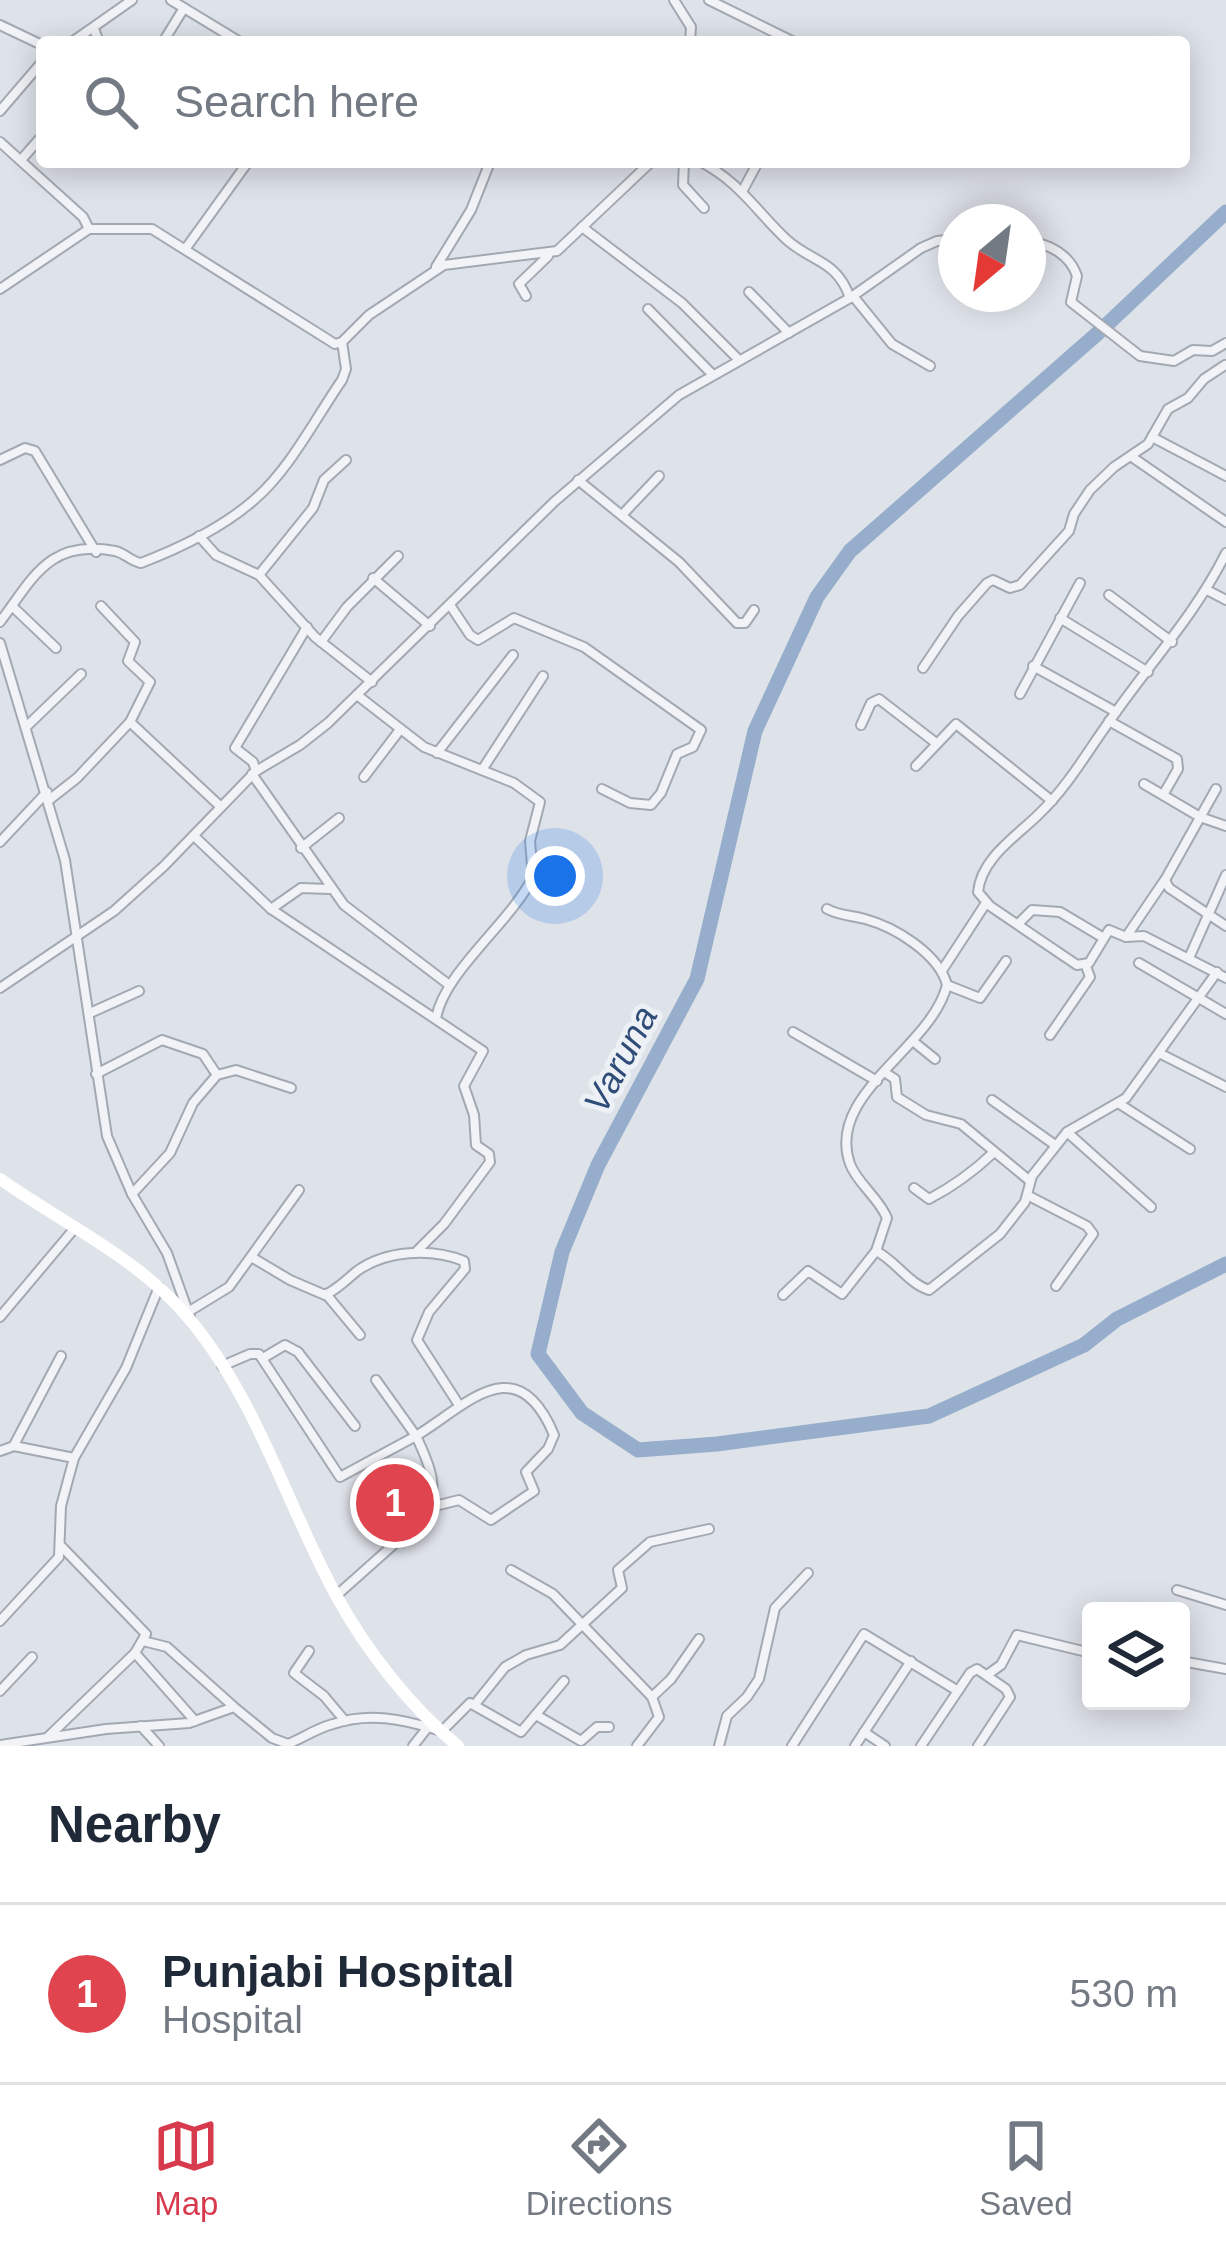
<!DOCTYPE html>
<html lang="en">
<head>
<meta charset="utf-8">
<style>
	body { margin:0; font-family:Arial,sans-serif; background:#f2f2f3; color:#1f2937 }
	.controls { position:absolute; right:36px; bottom:36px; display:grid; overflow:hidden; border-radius:12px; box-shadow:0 6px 30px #0003 }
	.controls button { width:108px; height:108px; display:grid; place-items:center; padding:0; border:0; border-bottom:3px solid #e0e1e3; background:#fff; color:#1f2937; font:60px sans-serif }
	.compass { position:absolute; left:938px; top:204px; width:108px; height:108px; border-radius:50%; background:#fff; box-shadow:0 6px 30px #0003; rotate:209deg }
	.you { position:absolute; left:555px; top:876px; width:42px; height:42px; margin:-30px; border:9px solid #fff; border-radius:50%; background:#1a73e8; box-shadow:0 0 0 18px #1a73e833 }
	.badge { display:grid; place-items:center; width:78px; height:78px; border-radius:50%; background:#d63a4c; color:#fff; font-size:39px; font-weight:700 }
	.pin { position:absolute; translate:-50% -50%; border:6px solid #fff; box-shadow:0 3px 12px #0006 }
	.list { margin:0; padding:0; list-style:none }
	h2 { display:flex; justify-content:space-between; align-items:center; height:156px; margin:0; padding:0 48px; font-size:51px }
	h2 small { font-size:39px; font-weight:400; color:#747a83 }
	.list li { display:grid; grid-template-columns:78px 1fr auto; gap:36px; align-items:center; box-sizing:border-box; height:180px; padding:0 48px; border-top:3px solid #e0e1e3 }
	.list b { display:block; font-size:45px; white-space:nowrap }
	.list p { margin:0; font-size:39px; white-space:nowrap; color:#747a83 }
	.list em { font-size:39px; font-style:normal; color:#747a83 }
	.icon { flex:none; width:66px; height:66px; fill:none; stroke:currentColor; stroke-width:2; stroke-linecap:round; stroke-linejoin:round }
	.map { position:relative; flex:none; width:1226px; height:1746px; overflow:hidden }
	.search { position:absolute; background:#fff; box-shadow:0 6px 30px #0003; left:36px; right:36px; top:36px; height:132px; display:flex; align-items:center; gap:30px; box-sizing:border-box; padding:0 42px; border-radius:12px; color:#747a83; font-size:45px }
	.sheet { height:336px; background:#fff }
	nav { display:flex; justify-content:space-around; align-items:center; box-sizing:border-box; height:168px; border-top:3px solid #e0e1e3; background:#fff; font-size:33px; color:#747a83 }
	nav a { display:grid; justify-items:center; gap:6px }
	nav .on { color:#d63a4c }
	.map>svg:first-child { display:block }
</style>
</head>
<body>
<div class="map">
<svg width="1226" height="1746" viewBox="0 0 1226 1746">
	<rect width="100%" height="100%" fill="#dee2e9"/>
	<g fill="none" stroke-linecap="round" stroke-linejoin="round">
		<path stroke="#96aecb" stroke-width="15" d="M1226,212L1098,333L850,551L817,597L755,731L697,979L598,1165L562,1252L538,1354L582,1413L638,1450L717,1444L929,1416L1084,1345L1117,1319L1226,1264"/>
		<g stroke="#a3a9b3" stroke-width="12">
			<g id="street">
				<path d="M171,0L240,42"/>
				<path d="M674,0L691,27L690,42"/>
				<path d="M709,0L794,42"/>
				<path d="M0,25L42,45"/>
				<path d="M94,29L99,42"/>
				<path d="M72,42L132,0"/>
				<path d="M163,42L184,8"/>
				<path d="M0,111L42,62"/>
				<path d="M0,142L83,217L89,229"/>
				<path d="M21,160L42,136"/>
				<path d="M684,162L683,185L704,208"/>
				<path d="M701,162C741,183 756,211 787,240C813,263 837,260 850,298"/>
				<path d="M743,190L758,162"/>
				<path d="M582,227L682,303L739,360"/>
				<path d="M1028,242C1049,243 1070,255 1077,276L1071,302L1140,356L1174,361L1193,350L1212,351L1226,343"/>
				<path d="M186,248L248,162"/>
				<path d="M436,267L471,210L490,162"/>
				<path d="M0,289L89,229H152L335,344L342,342L369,315L444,265L557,251L651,162"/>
				<path d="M749,292L789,333"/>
				<path d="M526,296L519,284L548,256"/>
				<path d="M853,296L892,344L930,366"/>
				<path d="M648,309L713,375"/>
				<path d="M1152,437L1226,476"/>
				<path d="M1132,457L1226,522"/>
				<path d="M0,460L25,448L35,451L96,552"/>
				<path d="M578,480L679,562L737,623H745L754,610"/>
				<path d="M623,514L659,476"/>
				<path d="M199,536L216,555L259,575L315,637L372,682"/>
				<path d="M1226,553C1195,615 1150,663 1111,719C1087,752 1069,785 1039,814C1017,836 981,858 978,892L990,906L1077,965L1089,963L1109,930L1126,937L1144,936L1226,978"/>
				<path d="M259,575L313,508L324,480L346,460"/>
				<path d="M373,578L430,626"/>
				<path d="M1207,590L1226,600"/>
				<path d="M1109,595L1172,642"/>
				<path d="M450,605L470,635L478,640L514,618L584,647L701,730L693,747L677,754L661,793L651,805L630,803L602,789"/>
				<path d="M12,606L56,648"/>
				<path d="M101,606L135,642L128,661L150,682L130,722L221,807"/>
				<path d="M1060,618L1148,672"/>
				<path d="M0,622C34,577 49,539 115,551C125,553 130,561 141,563C180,548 222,528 254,500C290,469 315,419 342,380L346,369L342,342"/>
				<path d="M321,642L347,607L398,556"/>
				<path d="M0,643L65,860L107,1136L132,1194L167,1253L190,1317"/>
				<path d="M1033,666L1116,712"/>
				<path d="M923,668L958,616L987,583L993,580L1010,588L1020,585L1069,531L1074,514L1090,490L1114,467L1148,444L1168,409L1188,398L1204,379L1225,365"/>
				<path d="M1020,694L1080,583"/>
				<path d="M357,695L424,747L514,783L540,802L530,841L533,877C510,923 445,971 436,1018"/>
				<path d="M1109,721L1177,759L1178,769L1163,795"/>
				<path d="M861,725L871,703L879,699L936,743"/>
				<path d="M27,726L81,674"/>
				<path d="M437,753L513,655"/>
				<path d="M916,766L956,724L1052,801"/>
				<path d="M482,770L543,676"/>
				<path d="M256,771L253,762L235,748L307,627"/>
				<path d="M252,774L344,905L448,984"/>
				<path d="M364,777L399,731"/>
				<path d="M1144,784L1200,817L1226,826"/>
				<path d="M1216,789L1165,880L1169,888L1226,926"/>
				<path d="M49,800L77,778L130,722"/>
				<path d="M194,836L271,909L483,1051L464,1086L474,1115L476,1145L489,1154L490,1162L444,1224L415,1253"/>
				<path d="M0,842L47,792"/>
				<path d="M301,848L339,818"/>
				<path d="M271,909L301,888L329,889"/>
				<path d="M1019,923L1032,910L1060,912L1102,937"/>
				<path d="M1126,937L1164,881"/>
				<path d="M1189,958L1226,875"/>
				<path d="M1139,963L1226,1014"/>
				<path d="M943,969L986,903"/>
				<path d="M947,985L980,998L1006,961"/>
				<path d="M0,988L114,911L164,866L256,771L300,745L328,723L554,502L679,395L850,298L921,248L937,241L956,239"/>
				<path d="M90,1013L139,991"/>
				<path d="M793,1032L877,1081"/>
				<path d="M1050,1035L1090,977L1086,966"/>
				<path d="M914,1042L935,1059"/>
				<path d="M1159,1053L1226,1087"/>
				<path d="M884,1072L895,1079L897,1097L926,1115L961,1124L1030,1181"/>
				<path d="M96,1074L162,1040L203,1054L217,1075L236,1070L291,1088"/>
				<path d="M992,1100L1055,1145"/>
				<path d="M1118,1103L1190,1149"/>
				<path d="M1067,1132L1151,1207"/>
				<path d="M914,1188L929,1199C952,1187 973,1172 993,1153"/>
				<path d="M132,1194L170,1153L193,1103L217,1075"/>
				<path d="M1029,1196L1087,1226L1093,1234L1056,1286"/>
				<path d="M876,1251C896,1261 909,1284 929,1290L1000,1234L1025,1202L1032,1176L1067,1132L1126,1098L1217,972"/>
				<path d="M253,1258L290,1280L325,1295C338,1289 346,1280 357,1271C386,1250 431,1248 464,1261L465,1269L429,1312L417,1340L459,1405"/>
				<path d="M326,1294L360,1335"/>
				<path d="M783,1295L808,1271L842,1294L876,1251L887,1218C879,1198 857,1183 850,1164C825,1094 931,1049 947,985C939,954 895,927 865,919C850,915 841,916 827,909"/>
				<path d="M188,1312L229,1287L299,1190"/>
				<path d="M0,1317L74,1229"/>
				<path d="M263,1358L285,1345L298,1352L355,1426"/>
				<path d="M222,1366L250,1354H259L340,1477L416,1436L376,1380"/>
				<path d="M14,1445L61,1356"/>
				<path d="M0,1451L14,1446L74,1458L126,1368L159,1287"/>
				<path d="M511,1570L553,1594L652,1697"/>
				<path d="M1177,1590L1226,1605"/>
				<path d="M337,1595L420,1521C443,1494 430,1465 416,1436C467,1405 517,1346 554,1435L548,1449L526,1472L534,1491L491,1520L459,1500L431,1507"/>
				<path d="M0,1621L59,1557L61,1506L74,1458"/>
				<path d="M143,1641L167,1647L233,1706"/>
				<path d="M309,1651L294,1673L324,1696L345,1721"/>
				<path d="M135,1653L195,1721"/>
				<path d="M1181,1661L1226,1669"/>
				<path d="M987,1675L1001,1665L1017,1635L1091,1653"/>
				<path d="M0,1691L32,1657"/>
				<path d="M476,1703L505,1667L526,1655L560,1645L622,1588L618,1570L650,1542L709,1529"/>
				<path d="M536,1715L581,1741L597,1727H609"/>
				<path d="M141,1726L159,1746"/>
				<path d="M442,1731L470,1703L521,1732L564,1681"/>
				<path d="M864,1732L885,1746"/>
				<path d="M49,1736L135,1653L146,1634L62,1547"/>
				<path d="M0,1745L106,1729L189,1723L234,1707L272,1738L288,1744C303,1738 317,1728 333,1724C369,1712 402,1719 438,1730"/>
				<path d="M413,1746L428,1727"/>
				<path d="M637,1746L659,1717L652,1697L671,1679L699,1639"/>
				<path d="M719,1746L727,1716L747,1697L759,1679L775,1608L808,1573"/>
				<path d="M792,1746L864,1634L958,1691"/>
				<path d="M855,1746L911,1661"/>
				<path d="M921,1746L970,1673L977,1669L1006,1689L1010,1697L978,1746"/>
			</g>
		</g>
		<use href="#street" stroke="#f1f3f7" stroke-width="8"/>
		<path stroke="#fff" stroke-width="12" d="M0,1179C65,1225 141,1259 191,1321C258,1402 287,1506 337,1597C366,1650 411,1708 458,1746"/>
	</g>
	<g text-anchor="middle" stroke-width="10" stroke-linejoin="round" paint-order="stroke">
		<g font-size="36" font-style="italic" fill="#2e4c77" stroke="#edf1f6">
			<text transform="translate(620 1059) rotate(-62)" y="13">Varuna</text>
		</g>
	</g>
</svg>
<div class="controls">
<button><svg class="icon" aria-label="layers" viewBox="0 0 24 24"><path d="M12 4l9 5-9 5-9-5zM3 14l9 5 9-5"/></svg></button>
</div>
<svg class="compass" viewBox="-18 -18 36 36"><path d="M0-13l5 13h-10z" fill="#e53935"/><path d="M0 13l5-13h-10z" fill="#747a83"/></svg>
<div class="you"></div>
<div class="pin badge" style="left:395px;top:1503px;background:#e0444e">1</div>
<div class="search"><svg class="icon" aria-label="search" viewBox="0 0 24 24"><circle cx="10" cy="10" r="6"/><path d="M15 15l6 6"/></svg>Search here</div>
</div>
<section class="sheet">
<h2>Nearby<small></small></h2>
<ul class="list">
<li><span class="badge" style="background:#e0444e">1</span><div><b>Punjabi Hospital</b><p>Hospital</p></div><em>530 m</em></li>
</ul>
</section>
<nav>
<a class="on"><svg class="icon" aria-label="map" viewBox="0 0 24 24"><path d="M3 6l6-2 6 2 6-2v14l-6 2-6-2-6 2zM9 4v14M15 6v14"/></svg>Map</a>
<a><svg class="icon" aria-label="directions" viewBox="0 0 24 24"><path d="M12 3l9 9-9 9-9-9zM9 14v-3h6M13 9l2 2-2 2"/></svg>Directions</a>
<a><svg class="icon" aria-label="saved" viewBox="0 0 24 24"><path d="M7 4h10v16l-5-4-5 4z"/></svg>Saved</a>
</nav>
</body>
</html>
